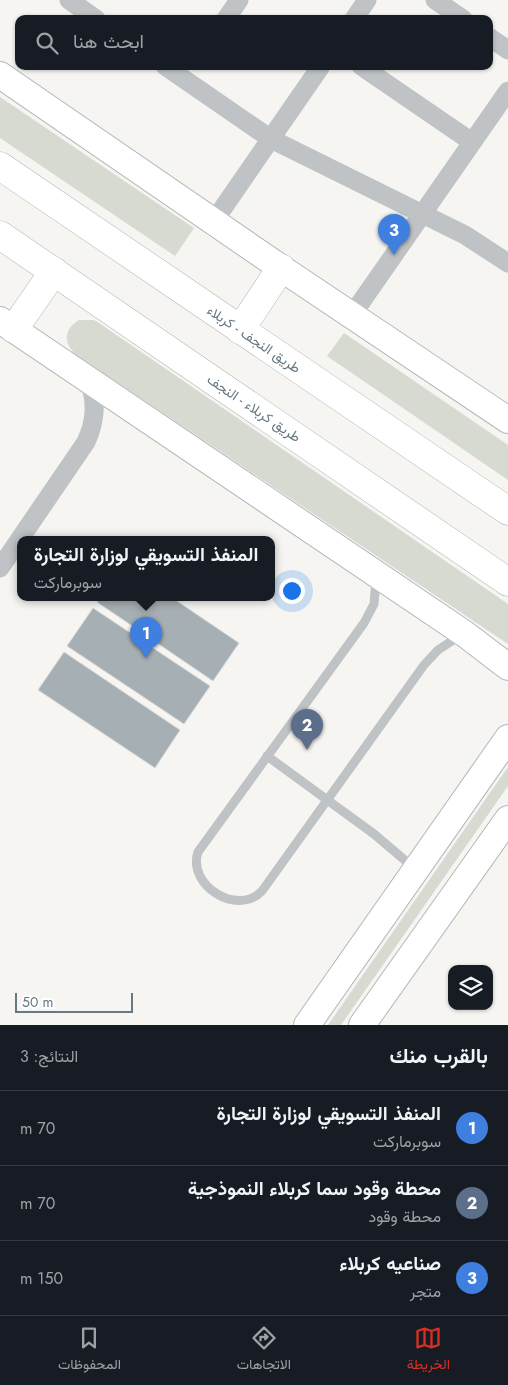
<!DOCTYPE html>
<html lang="ar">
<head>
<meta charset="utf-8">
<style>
	body { margin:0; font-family:Jost,Vazirmatn,sans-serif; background:#20242c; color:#f1f3f6; direction:rtl }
	.controls { position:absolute; right:15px; bottom:15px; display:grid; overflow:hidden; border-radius:10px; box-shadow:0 1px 4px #0004 }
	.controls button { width:45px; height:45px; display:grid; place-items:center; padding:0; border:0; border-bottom:1px solid #363941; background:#171b24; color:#f1f3f6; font:25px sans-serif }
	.scale { position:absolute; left:15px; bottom:12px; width:118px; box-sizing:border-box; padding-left:5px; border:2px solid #667882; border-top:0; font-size:14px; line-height:18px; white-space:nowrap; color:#667882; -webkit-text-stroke:4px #fff; paint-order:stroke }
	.you { position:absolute; left:291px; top:590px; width:18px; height:18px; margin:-12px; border:4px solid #fff; border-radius:50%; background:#1a73e8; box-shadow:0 0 0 8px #1a73e833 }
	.badge { display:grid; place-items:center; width:32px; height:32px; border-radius:50%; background:#d93025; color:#fff; font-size:16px; font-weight:700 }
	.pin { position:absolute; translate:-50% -41px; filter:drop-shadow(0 1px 2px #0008) }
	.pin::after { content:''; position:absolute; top:26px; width:18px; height:15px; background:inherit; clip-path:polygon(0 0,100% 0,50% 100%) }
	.popup { position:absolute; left:17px; top:536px; width:258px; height:65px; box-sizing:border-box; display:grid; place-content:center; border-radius:10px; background:#171b24; filter:drop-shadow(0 1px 4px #0005); font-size:16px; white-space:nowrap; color:#9ea1a6 }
	.popup b { font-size:19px; color:#f1f3f6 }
	.popup::after { content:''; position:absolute; left:50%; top:100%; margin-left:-10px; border:10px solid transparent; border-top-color:#171b24 }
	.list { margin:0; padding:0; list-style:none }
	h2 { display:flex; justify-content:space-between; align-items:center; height:65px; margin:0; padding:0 20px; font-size:21px }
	h2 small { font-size:16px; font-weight:400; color:#9ea1a6 }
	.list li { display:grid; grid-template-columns:32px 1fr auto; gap:15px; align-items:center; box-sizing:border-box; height:75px; padding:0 20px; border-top:1px solid #363941 }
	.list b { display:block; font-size:19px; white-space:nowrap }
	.list p { margin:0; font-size:16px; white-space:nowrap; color:#9ea1a6 }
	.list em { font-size:16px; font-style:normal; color:#9ea1a6 }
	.icon { flex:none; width:28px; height:28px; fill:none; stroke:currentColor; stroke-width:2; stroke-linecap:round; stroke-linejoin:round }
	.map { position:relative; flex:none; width:508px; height:1025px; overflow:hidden; direction:ltr }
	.search { position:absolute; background:#171b24; box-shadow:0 1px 4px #0004; left:15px; right:15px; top:15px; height:55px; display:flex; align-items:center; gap:12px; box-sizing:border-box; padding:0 18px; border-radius:10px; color:#9ea1a6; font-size:19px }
	.sheet { height:290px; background:#171b24 }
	nav { display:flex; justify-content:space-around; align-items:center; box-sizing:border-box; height:70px; border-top:1px solid #363941; background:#171b24; font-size:14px; color:#9ea1a6 }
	nav a { display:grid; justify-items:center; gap:2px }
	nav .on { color:#d93025 }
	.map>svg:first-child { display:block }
</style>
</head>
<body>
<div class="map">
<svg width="508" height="1025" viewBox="0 0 508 1025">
	<rect width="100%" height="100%" fill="#f6f5f2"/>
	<g fill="#d6dad1">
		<path d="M0,97L194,228L175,256L0,138Z"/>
		<path d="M79,320H94L99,323L508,604V644L75,354C63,342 64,329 79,320Z"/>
		<path d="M344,333L508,445V480L327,356Z"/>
		<path d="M508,767V786L341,1025H328Z"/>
	</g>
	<g fill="#a6afb3" stroke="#d7d7d5">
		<path d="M100,597H171L239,643L213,681L97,602Z"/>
		<path d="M93,608L210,686L184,724L67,646Z"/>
		<path d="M64,652L180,730L155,768L38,690Z"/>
	</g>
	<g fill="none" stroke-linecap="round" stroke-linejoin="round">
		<g stroke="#b1b7bb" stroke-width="28">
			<g id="secondary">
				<path d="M0,75L281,268L508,420"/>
				<path d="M0,320L465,634L508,667"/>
				<path d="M307,1025L508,738"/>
				<path d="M362,1025L508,819"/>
			</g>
		</g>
		<g stroke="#b2b6b9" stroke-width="29">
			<g id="trunk">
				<path d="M0,166L508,511"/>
				<path d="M0,235L508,582"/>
				<path d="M14,329L54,271"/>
				<path d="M240,330L281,268"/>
			</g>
		</g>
		<g stroke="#bfc3c6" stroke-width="9">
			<path d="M376,579L374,604L364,623L198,852C187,885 237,917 262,891L424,665L438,650L461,635"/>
			<path d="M267,756L374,834L414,868"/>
		</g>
		<g stroke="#bfc3c6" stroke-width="19">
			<path d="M69,0L96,19"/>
			<path d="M435,0L463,19"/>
			<path d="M226,19L239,0"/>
			<path d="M354,19L367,0"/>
			<path d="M489,37L508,50"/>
			<path d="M165,66L271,139L465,235L508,263"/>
			<path d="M361,66L472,142"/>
			<path d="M214,221L321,66"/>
			<path d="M352,315L508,91"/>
			<path d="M0,568L86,442C96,420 97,401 88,379"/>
		</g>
		<use href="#secondary" stroke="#fff" stroke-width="26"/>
		<use href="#trunk" stroke="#fff" stroke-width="28"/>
	</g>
	<g text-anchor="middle" stroke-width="5" stroke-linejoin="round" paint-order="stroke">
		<g font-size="14" fill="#667882" stroke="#fff">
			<text transform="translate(254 339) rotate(34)" y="5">طريق النجف - كربلاء</text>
			<text transform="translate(254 408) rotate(34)" y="5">طريق كربلاء - النجف</text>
		</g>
	</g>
</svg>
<div class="controls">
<button><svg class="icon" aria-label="layers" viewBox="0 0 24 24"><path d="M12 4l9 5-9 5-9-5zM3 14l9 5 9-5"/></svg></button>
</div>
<div class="scale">50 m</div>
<div class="you"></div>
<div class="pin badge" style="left:146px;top:658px;background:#3f7fe0">1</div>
<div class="popup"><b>المنفذ التسويقي لوزارة التجارة</b>سوبرماركت</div>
<div class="pin badge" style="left:307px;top:750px;background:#5c6f8a">2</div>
<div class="pin badge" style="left:394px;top:255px;background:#3f7fe0">3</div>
<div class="search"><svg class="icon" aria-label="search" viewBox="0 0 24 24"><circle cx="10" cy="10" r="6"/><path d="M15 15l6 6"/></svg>ابحث هنا</div>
</div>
<section class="sheet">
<h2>بالقرب منك<small>النتائج: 3</small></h2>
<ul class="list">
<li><span class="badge" style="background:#3f7fe0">1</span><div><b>المنفذ التسويقي لوزارة التجارة</b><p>سوبرماركت</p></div><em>70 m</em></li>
<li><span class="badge" style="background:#5c6f8a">2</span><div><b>محطة وقود سما كربلاء النموذجية</b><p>محطة وقود</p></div><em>70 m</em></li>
<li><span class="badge" style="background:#3f7fe0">3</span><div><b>صناعيه كربلاء</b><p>متجر</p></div><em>150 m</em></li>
</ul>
</section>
<nav>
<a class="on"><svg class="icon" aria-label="map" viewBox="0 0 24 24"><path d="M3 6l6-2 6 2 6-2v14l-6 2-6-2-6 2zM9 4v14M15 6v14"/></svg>الخريطة</a>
<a><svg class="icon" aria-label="directions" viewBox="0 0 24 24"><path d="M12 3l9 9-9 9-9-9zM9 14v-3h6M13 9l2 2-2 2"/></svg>الاتجاهات</a>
<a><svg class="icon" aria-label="saved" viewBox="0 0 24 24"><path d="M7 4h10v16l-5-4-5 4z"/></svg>المحفوظات</a>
</nav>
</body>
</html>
